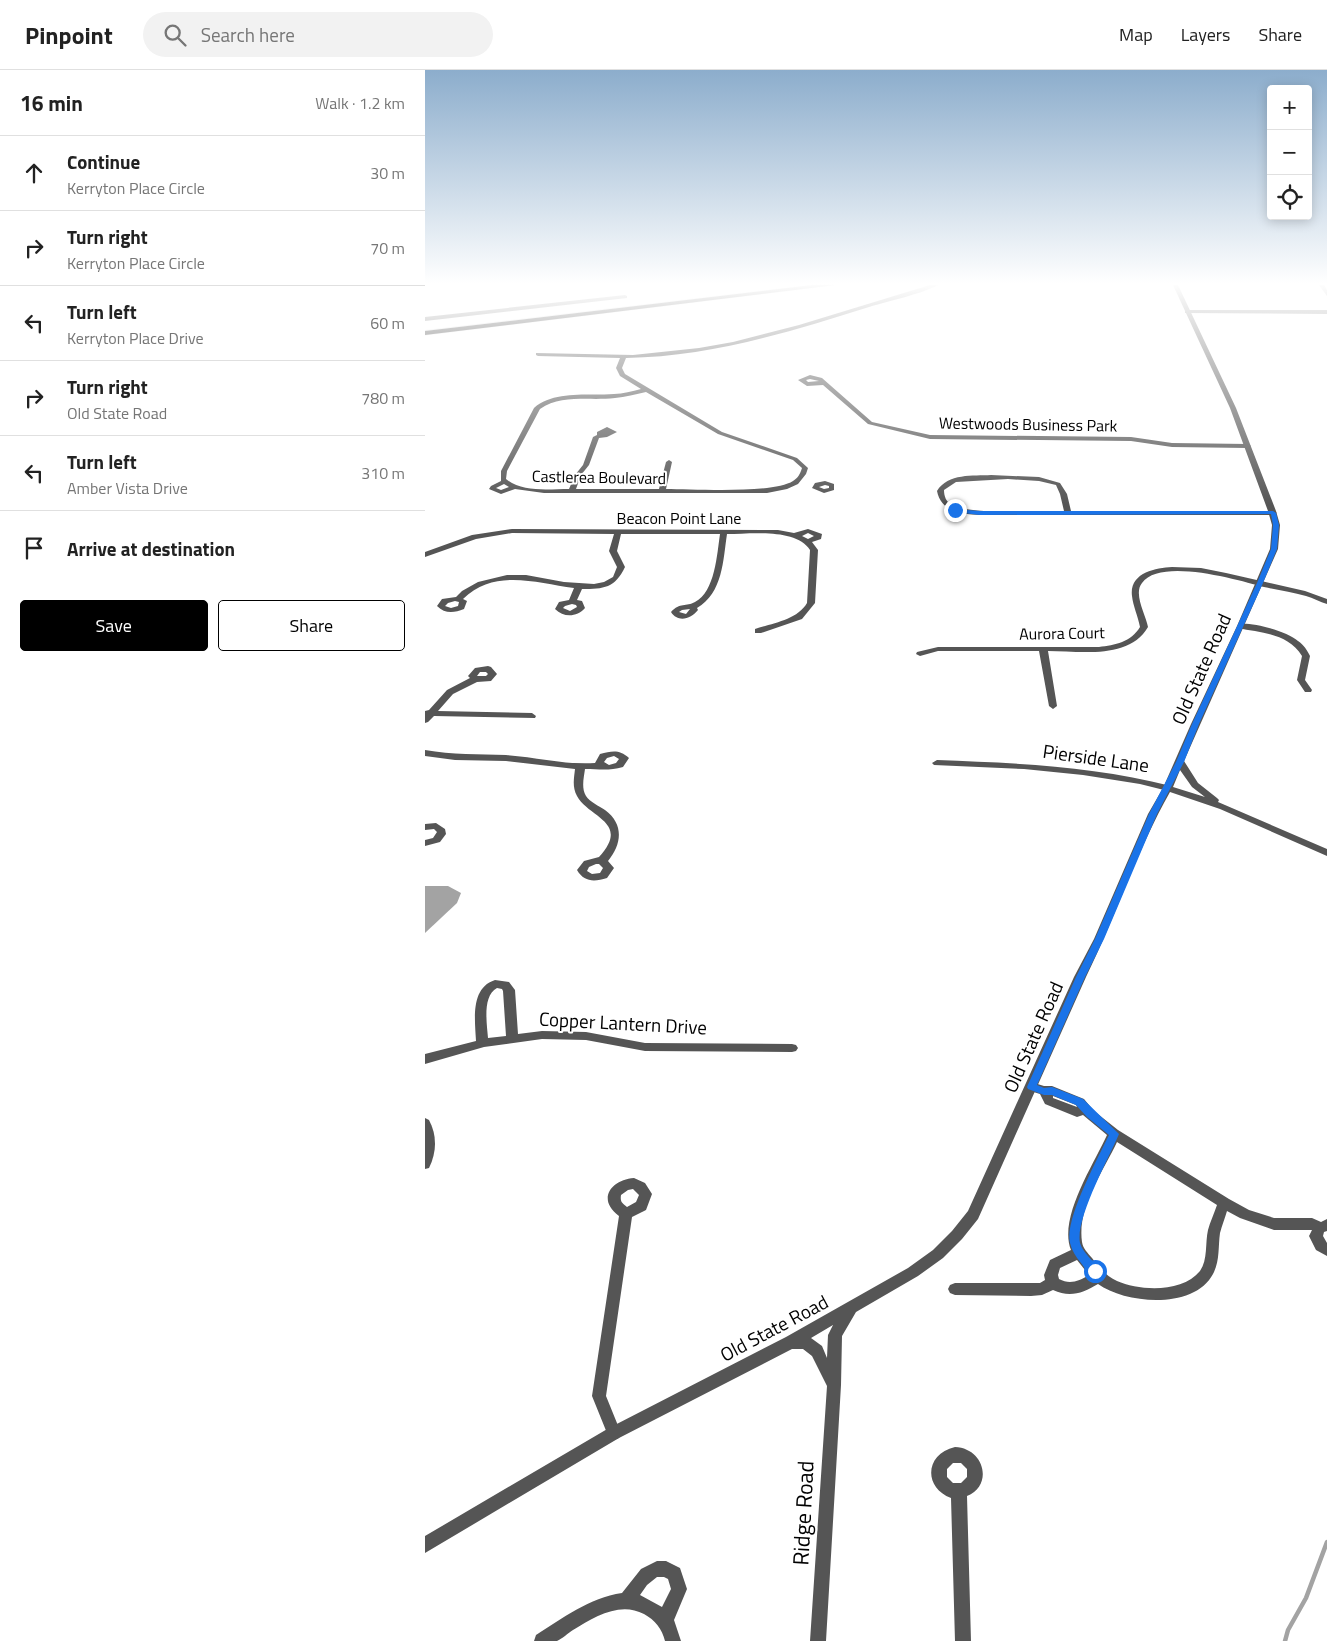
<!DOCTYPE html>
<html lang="en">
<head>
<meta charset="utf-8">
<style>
	body { margin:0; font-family:"Titillium Web",sans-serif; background:#f2f2f2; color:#222 }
	.controls { position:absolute; right:15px; top:15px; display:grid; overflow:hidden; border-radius:5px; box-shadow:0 2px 12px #0003 }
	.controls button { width:45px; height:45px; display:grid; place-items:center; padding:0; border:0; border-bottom:1px solid #e0e0e0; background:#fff; color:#222; font:25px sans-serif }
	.stop { position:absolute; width:15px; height:15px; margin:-11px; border:4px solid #1a73e8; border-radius:50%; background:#fff }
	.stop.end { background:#1a73e8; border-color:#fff; box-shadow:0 1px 5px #0008 }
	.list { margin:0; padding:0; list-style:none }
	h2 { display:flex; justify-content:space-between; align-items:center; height:65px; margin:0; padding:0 20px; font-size:21px }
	h2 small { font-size:16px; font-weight:400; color:#767676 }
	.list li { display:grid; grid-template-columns:32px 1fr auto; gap:15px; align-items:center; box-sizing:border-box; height:75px; padding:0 20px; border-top:1px solid #e0e0e0 }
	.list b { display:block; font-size:19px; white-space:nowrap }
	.list p { margin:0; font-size:16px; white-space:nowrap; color:#767676 }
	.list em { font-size:16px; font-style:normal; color:#767676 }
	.actions { display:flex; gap:10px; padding:15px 20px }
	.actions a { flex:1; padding:11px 0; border:1px solid #000; border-radius:5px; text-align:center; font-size:18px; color:#000 }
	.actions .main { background:#000; color:#fff }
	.icon { flex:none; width:28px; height:28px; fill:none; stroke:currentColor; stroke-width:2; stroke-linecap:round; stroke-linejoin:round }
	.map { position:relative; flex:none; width:902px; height:1571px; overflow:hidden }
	header { display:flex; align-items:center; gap:30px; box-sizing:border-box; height:70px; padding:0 25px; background:#fff; border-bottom:1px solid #e0e0e0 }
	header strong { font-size:24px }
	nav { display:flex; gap:28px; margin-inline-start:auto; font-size:18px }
	.search { width:350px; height:45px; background:#f2f2f2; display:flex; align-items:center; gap:12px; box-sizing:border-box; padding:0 18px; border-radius:28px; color:#767676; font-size:19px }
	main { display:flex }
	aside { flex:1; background:#fff }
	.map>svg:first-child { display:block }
</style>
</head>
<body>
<header>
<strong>Pinpoint</strong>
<div class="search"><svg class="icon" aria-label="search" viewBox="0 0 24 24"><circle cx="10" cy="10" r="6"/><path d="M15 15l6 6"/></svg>Search here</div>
<nav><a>Map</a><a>Layers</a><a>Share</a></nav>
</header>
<main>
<aside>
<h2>16 min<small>Walk · 1.2 km</small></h2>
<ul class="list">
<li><svg class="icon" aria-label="ahead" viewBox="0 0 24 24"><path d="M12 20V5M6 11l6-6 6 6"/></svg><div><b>Continue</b><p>Kerryton Place Circle</p></div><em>30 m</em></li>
<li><svg class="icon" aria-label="right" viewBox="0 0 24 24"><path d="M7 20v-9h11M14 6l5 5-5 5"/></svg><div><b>Turn right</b><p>Kerryton Place Circle</p></div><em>70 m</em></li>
<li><svg class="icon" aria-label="left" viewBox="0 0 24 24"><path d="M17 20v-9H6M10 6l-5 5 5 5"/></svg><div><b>Turn left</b><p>Kerryton Place Drive</p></div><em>60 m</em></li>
<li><svg class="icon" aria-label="right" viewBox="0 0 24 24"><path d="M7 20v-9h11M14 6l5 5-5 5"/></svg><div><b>Turn right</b><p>Old State Road</p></div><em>780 m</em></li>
<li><svg class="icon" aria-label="left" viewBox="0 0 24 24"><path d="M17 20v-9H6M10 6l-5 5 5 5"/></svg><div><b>Turn left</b><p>Amber Vista Drive</p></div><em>310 m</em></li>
<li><svg class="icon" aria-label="arrive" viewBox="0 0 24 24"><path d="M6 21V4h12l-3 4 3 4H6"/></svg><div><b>Arrive at destination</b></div></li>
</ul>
<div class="actions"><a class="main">Save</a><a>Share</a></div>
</aside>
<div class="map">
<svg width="902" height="1571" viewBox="0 0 902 1571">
	<rect width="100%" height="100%" fill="#fff"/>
	<path fill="#a3a3a3" d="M0,816H23L36,823L32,833L0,863Z"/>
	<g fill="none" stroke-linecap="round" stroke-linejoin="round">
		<path stroke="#a3a3a3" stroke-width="4.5" d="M860,1571L863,1560L881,1528L902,1472"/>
		<g stroke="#dbdbdb" stroke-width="1">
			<path id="trunk" d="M387,215H410L0,265V261Z"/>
		</g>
		<g fill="#555" fill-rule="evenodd">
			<path d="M505,215H513C496,224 464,231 444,237C365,262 284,287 201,288L197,298L200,304L297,362L372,388L383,398L381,404L373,414L362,419L342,423H119L90,419L76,424L64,419L66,416L76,411V401L109,338C129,320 164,326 189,324C198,324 207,321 216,319L195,306L191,298L195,288L113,286L111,285V283L208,285L274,278L308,272L374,255ZM221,322L293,364L368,390L377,398C375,404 373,408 368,411C348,424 268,419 241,419L247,392L244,390L241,392L234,419H151L156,405L164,395L174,368L182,367L192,362L182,357L172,362V365L168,367L158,395L150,405L144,419C125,419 97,423 81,409L82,401L115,339C137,324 165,331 190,328C200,327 211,324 221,322ZM79,414L84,417L76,420L71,418Z"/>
			<path d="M894,215H899L902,220V226Z"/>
			<path d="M200,225L202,226V228L0,251V247Z"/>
			<path d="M762,240H902V244L760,243V241Z"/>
			<path d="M385,305L397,308L447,352L505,365L706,367L747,373L823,374L826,376L823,378L747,377L706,371L505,369L443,354L398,315L382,316L373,310ZM385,309L394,311L383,312L381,310Z"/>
			<path d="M566,405L614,407L635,413L642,424L646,441H848L852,443L848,445H555C537,444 516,442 512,421C523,403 548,406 566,405ZM583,409L614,411L631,415L635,424L639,441C616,441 544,445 527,435C521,432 519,426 519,420L531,412Z"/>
			<path d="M400,411L409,414V420L399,423L387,418L390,413ZM400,415L404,416V418L399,419L394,417Z"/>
			<path d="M87,459L353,460L369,463L383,459L397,464L396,469L387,472L393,480L390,533L377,549L336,563H330V559C348,553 372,550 382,533L385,480C371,458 326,464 302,464C298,490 298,523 272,538L273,540C266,549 253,553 246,542C255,532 261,537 270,532C290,522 292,484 295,464H196L192,481L200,497C190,518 179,519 157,519L152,530L157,531L160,538C152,547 139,548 130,539L134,532L144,530L149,518C111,513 70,498 38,529L42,531L39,539C29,543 20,544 12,536L17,529L31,527L37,521L53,512L82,505H101L139,512L169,514L179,512L188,507L192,497L184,481L189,464L87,463L51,469L0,487V482L47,465ZM383,463L389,466L383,469L377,466ZM30,531L34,532L33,536L26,538L20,536L23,533ZM147,534L151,535L152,537L145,541L138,538L140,536ZM265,539L261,544L254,542L257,540Z"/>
			<path d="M747,497L776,498L801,503L880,521L902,529V534C895,532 888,528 881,526C867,522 853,520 839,517C814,510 735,487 717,513C708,524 721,545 723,557C704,590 655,581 623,581L632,636L628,639L624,636L614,581H513L495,586L491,584L492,582L513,577H674C690,575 706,572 715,557C713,546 708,536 707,526C704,503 730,498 747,497Z"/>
			<path d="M813,554C828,552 862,561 873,571C879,575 882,580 885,586L880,610L887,620L886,622H880L872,610L877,586C863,563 836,563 813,558Z"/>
			<path d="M63,596L66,597L72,604L66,611L52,612L28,624L13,641L107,643L111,646L110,648L9,646L3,652L0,653V641L4,640L22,620L45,608L43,606L50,598ZM55,602H61L63,604L61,606H52Z"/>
			<path d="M0,680C27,685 54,684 81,685C111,687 140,695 170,693L175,684C187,681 194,679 204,688L198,697C184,701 174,699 160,699C159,707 156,718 161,726C165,732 174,736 180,740C199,754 197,774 183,791L189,798L182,808C169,812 159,812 152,800L159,791L174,787C206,752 164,748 152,726C147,717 149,708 150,699L81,691L30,690L0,686ZM189,686L194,689L191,693L184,695L179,692L182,688ZM171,794H174L178,798L175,803L167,804L162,801L164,797Z"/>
			<path d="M512,690C591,693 669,696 746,716L748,718L743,721L715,714L658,705L599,699L509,695L507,693Z"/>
			<path d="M11,753L20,759L21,764L15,772L0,776V770L8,768L12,762L9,759L0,760V754Z"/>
			<path d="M70,910L84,912L90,920L93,964L117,961L161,962L220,973L367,974L371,975L373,978L371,981L367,982L220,981L161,970L117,969L59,977L0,994V984L51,971C50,950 45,918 70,910ZM72,918L77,919L78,921L81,966L63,968C62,954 57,926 72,918Z"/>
			<path d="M606,1012L619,1016H627L659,1029L669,1041L693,1060L804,1129L824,1140L849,1148H887L896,1152L902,1149V1161L899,1162L898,1166L902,1173V1186L891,1180L884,1166L887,1160H849L815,1148L802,1141C800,1148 797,1155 795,1163C793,1177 795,1191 788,1204C769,1240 701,1234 673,1214C658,1223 645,1228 628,1220L617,1225L606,1226L530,1225L525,1223L523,1219L525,1215L530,1213H615L620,1210L619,1205L625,1190L646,1180C633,1148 669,1094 682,1065L658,1045L652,1047L620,1034L615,1024L602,1020L600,1017L602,1014ZM628,1026L651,1035L652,1037L628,1028ZM692,1072L792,1135C789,1144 785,1152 783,1160C780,1173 783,1190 775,1201C757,1223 715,1221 692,1211C681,1206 674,1197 667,1188C663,1183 658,1179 657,1172C652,1137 678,1102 692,1072ZM652,1190L664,1205C654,1211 645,1215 634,1209L633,1205L635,1198Z"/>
			<path d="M0,1048L4,1050C12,1065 12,1082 4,1098L0,1099Z"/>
			<path d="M209,1108L220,1113L227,1124L221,1140L207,1147L181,1326L196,1363L194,1368L189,1370L184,1368L167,1326L194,1146C172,1130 185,1110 209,1108ZM208,1119L214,1125L211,1132L202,1137C197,1133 195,1132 196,1125L203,1120Z"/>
			<path d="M530,1377C559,1378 569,1415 542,1426L546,1571H530L526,1428C498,1417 500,1384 530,1377ZM528,1393H536L542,1399V1407L536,1413H528L522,1407V1399Z"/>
			<path d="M232,1491H241L255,1498L262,1519L249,1550L256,1571H240C237,1559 230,1550 219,1544C195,1531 169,1547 148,1560C143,1563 137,1569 132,1571C125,1571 115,1571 109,1571L111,1565C138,1548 164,1528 197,1523L216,1499ZM232,1507H239L243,1509L246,1519L237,1537L215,1525L222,1515Z"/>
		</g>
		<path fill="#555" fill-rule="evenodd" d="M748,215H753L811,338L851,441L855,455L853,479L759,691L773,713L792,728L794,730L793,732L902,779V786L795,739L745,722C712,780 691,846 661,907L553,1149L537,1169L518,1188L493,1206L431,1242L417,1266L416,1315L401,1571H385L402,1316L387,1286L378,1279H367L194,1368L0,1483V1466L184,1358L361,1267L483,1198L508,1180L527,1161L543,1141L649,907L669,869L723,744L738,718L766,654L812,556L845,479L847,455L843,441L805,338ZM755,700L767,717L780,727L748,717ZM408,1255L403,1265L402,1288L397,1276L386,1268Z"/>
		<use href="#trunk" fill="#000" fill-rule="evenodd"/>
	</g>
	<linearGradient id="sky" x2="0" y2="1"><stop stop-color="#8cadcc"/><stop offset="0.49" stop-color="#fff"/><stop offset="1" stop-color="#fff" stop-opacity="0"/></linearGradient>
	<rect width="902" height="435" fill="url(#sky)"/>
	<path fill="#1a73e8" d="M528,439L555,441H848L851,443L854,455L852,479L838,513L774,654L759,692L732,744L679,869L660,907L612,1015L619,1018L627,1017L658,1029L694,1064C684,1088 650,1149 655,1173C658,1184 670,1191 675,1201L673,1205L670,1206C663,1204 660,1198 656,1193C651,1187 647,1181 645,1173C639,1150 673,1088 684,1065L662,1047L651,1035L627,1025H619L603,1019L602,1017L651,907L670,869L724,744L751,692L767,654L832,513L846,479L848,455L846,444L555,445L530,442Z"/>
	<g text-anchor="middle" stroke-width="4" stroke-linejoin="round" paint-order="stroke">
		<g font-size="16" fill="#000" stroke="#fff">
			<text transform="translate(603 354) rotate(1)" y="6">Westwoods Business Park</text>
			<text transform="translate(174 407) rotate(1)" y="6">Castlerea Boulevard</text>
			<text x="254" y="454">Beacon Point Lane</text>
			<text transform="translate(637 563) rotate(-1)" y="6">Aurora Court</text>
		</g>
		<g font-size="19" fill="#000" stroke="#fff">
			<text transform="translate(776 599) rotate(-66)" y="7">Old State Road</text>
			<text transform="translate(671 688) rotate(8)" y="7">Pierside Lane</text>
			<text transform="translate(198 953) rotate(3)" y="7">Copper Lantern Drive</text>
			<text transform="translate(608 967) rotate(-66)" y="7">Old State Road</text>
			<text transform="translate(349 1258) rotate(-28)" y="7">Old State Road</text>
		</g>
		<g font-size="22" fill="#000" stroke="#fff">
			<text transform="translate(378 1443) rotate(-87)" y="8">Ridge Road</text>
		</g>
	</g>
</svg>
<div class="controls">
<button>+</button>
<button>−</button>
<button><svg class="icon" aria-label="locate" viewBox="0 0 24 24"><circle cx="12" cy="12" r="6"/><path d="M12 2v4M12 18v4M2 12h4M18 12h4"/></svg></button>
</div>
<div class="stop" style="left:670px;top:1201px"></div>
<div class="stop end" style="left:530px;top:440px"></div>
</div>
</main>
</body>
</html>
